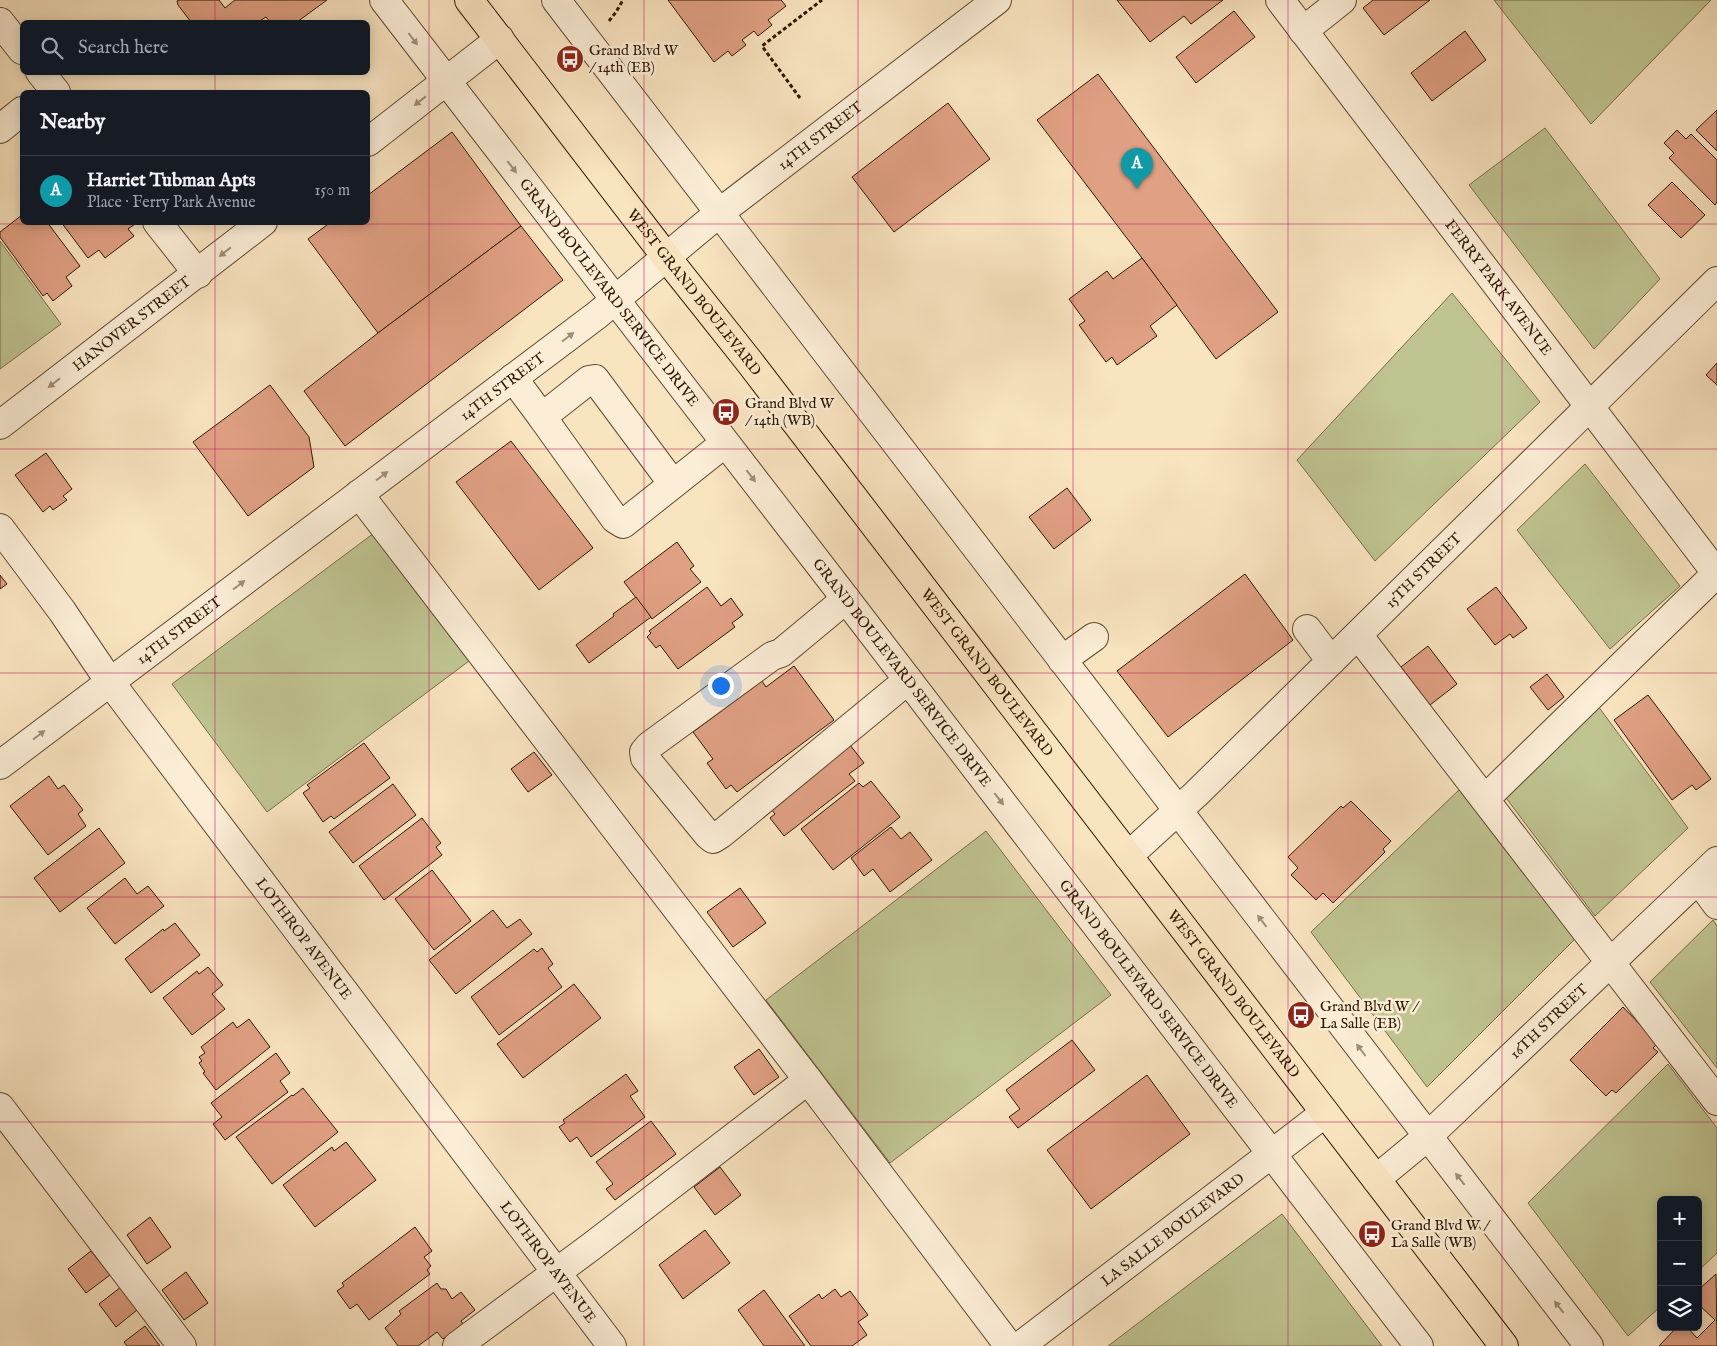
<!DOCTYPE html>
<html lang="en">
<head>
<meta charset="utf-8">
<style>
	body { margin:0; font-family:"IM FELL English",serif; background:#242831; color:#f1f3f6 }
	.controls { position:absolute; right:15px; bottom:15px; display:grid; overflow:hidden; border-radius:8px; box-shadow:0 2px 12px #0003 }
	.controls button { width:45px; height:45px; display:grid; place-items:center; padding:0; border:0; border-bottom:1px solid #363941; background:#171b24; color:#f1f3f6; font:25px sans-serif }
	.you { position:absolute; left:720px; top:685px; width:18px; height:18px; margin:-12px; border:4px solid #fff; border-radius:50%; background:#1a73e8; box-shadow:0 0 0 8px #1a73e833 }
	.badge { display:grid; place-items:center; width:32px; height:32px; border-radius:50%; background:#c59692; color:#fff; font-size:16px; font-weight:700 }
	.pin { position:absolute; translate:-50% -41px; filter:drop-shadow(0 1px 2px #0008) }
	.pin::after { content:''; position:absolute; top:26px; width:18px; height:15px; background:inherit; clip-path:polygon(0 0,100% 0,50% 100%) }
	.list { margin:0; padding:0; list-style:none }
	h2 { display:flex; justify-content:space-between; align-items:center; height:65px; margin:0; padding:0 20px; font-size:21px }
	h2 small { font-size:16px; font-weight:400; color:#9ea1a6 }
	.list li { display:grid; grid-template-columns:32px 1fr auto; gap:15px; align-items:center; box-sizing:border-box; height:70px; padding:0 20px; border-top:1px solid #363941 }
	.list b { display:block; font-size:19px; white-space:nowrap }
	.list p { margin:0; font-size:16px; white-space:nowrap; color:#9ea1a6 }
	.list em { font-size:16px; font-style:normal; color:#9ea1a6 }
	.icon { flex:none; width:28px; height:28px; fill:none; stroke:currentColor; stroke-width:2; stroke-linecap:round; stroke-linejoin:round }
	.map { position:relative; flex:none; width:1717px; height:1346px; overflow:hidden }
	.search { position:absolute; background:#171b24; box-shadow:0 2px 12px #0003; left:20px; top:20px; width:350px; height:55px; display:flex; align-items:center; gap:12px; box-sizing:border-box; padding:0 18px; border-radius:8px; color:#9ea1a6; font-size:19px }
	.panel { position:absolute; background:#171b24; box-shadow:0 2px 12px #0003; left:20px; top:90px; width:350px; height:135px; border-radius:8px }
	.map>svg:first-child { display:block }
</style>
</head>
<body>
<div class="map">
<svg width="1717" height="1346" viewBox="0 0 1717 1346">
	<rect width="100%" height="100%" fill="#f9e4c0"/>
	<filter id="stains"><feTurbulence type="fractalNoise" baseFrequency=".004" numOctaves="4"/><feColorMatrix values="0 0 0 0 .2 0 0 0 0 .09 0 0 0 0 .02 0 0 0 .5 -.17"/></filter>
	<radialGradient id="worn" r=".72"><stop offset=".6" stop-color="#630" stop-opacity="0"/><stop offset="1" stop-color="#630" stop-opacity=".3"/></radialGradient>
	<g fill="#bfc491" stroke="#766e48">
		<path d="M1494,0H1711L1591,124Z"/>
		<path d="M1545,128L1660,279L1594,349L1469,185Z"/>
		<path d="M0,241L61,324L0,369Z"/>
		<path d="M1452,293L1540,402L1375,561L1297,460Z"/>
		<path d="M1585,464L1680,586L1610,649L1517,530Z"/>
		<path d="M374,533L469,661L267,812L172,684Z"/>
		<path d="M1598,706L1688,828L1595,916L1506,798Z"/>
		<path d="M1462,787L1579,935L1427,1087L1311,932Z"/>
		<path d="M986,831L1111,995L890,1163L766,1000Z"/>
		<path d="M1713,920L1717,926V1068L1650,982Z"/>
		<path d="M1668,1064L1717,1128V1253L1698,1271V1200H1661V1306L1628,1336L1528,1203Z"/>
		<path d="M1282,1214L1382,1346H1108Z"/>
	</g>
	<g fill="#e0a083" stroke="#2e1900">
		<path d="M179,0H219L225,8L235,0H327L297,22H270L266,17L258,22H191L178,5L177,1Z"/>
		<path d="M668,0H781L786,6L768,20L772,25L758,36L754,31L742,40L746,45L732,56L728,51L714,62Z"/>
		<path d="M1117,0H1223L1191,24L1184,16L1150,42Z"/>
		<path d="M1373,0H1430L1384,35L1363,8Z"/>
		<path d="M1234,11L1255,37L1196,83L1176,57Z"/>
		<path d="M1465,31L1486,60L1432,101L1411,73Z"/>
		<path d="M1098,74L1278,312L1216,359L1142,258L1037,120Z"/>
		<path d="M948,103L990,159L894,232L852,177Z"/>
		<path d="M1717,110V151L1696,130Z"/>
		<path d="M1677,130L1686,139L1691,134L1717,160V202L1715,205L1669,158L1674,153L1664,143Z"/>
		<path d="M452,132L521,226L378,333L308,239L331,222H368V195Z"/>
		<path d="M1672,182L1705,215L1681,238L1648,205Z"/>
		<path d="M22,215V222H47L80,266L66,277L72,286L53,301L47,293L43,296L0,237V232Z"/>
		<path d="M61,222H134L135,224L128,229L134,236L105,258L99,250L88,258Z"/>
		<path d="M521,226L563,280L345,446L304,391L378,333Z"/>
		<path d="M1142,258L1177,305L1150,326L1157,336L1117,365L1112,357L1106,362L1079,325L1085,321L1069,299L1107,271L1113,279Z"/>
		<path d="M1717,363V385L1706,375Z"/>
		<path d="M270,385L309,437L314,467L248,516L193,442Z"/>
		<path d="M511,441L593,548L539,590L456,482Z"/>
		<path d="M46,453L72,489L63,496L67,500L53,510L50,506L43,512L15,475Z"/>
		<path d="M1067,488L1091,520L1054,549L1029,517Z"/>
		<path d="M677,542L694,566L690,569L701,582L652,619L624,582Z"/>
		<path d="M1245,574L1293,640L1168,737L1117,671Z"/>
		<path d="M0,575L7,584L0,589Z"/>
		<path d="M707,587L721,606L731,598L743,615L732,623L735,627L678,669L660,645L656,648L647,637L651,633L649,631Z"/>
		<path d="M1496,587L1527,628L1513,638L1510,634L1495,645L1467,609Z"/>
		<path d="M636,597L651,617L589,663L576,645L614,616L613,614Z"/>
		<path d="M1428,646L1457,684L1430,705L1401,667Z"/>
		<path d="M794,666L834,720L737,792L731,785L726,789L707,763L713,759L693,732L762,681L766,687Z"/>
		<path d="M1547,674L1564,697L1548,710L1530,687Z"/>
		<path d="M1648,695L1711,779L1696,790L1692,785L1672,800L1614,720Z"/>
		<path d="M847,741L864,763L849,774L855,781L784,836L770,818L775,814L765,801Z"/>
		<path d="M364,743L390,778L334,819L331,816L323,822L303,793L310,788L307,785Z"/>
		<path d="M534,752L552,775L528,792L511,769Z"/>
		<path d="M49,776L58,789L64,785L83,810L78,814L86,826L48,855L10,806Z"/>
		<path d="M871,781L900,817L833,870L801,829L859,783L863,787Z"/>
		<path d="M393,784L416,815L353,863L329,832Z"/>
		<path d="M1351,801L1391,841L1383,849L1385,852L1333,903L1323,893L1316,900L1291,875L1298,868L1288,857L1341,806L1343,808Z"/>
		<path d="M422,818L441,843L436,847L442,855L384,900L359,866Z"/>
		<path d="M891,827L901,839L910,832L932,860L890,892L873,869L864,876L851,858Z"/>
		<path d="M99,828L125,863L60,912L34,878Z"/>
		<path d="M432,870L471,921L434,950L395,899Z"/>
		<path d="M125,878L137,894L148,886L164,906L115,944L87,908Z"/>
		<path d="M740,888L766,923L733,947L707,912Z"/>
		<path d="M493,910L507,928L520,919L532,934L456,994L429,960Z"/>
		<path d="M175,923L200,955L151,993L125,959L163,929L164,931Z"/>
		<path d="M542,948L553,964L548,968L562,987L499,1035L471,997L534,949L537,952Z"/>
		<path d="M208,967L223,985L212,994L225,1009L192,1035L163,998L197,971L199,974Z"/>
		<path d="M574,984L601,1018L523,1078L497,1044Z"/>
		<path d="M1623,1007L1658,1043L1653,1048L1658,1052L1616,1093L1612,1090L1606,1096L1570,1060Z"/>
		<path d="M249,1019L270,1047L216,1090L203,1073L205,1072L199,1063L202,1061L199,1057L205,1053L201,1047L233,1022L237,1028Z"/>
		<path d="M1072,1040L1095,1070L1018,1128L1009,1117L1020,1109L1006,1090Z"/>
		<path d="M759,1049L779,1077L754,1095L734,1067Z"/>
		<path d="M276,1053L290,1073L280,1081L288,1092L225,1140L213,1124L222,1117L211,1103Z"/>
		<path d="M626,1074L638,1091L630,1096L645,1117L591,1157L577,1137L570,1142L559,1127L565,1123L563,1120Z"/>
		<path d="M1147,1075L1190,1134L1091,1209L1047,1150Z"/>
		<path d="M303,1088L338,1132L272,1184L236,1137L292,1095L293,1096Z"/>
		<path d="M651,1121L676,1154L615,1200L606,1189L613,1184L596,1162Z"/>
		<path d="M346,1142L376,1180L315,1227L283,1185L332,1147L334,1151Z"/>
		<path d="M720,1167L741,1195L715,1215L694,1187Z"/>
		<path d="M150,1217L171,1247L147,1264L127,1235Z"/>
		<path d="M415,1227L432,1251L424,1257L431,1266L427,1270L430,1274L369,1320L357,1304L350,1309L337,1291L344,1286L342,1283Z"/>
		<path d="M705,1230L730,1263L683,1299L659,1265Z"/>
		<path d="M91,1251L110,1275L86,1293L68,1269Z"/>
		<path d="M186,1272L208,1303L184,1320L162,1290Z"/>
		<path d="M1716,1274L1717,1346H1659L1677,1327H1687L1697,1338L1715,1320L1698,1304V1290Z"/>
		<path d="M437,1283L441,1289H446L452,1299L461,1292L475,1310L461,1321L463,1324L443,1339L437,1332L418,1346H398L385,1328L401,1314L399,1311Z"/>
		<path d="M121,1287L137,1310L116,1327L99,1304Z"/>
		<path d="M835,1289L841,1297L850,1291L868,1315L858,1322L867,1335L852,1346H811L789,1316L819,1294L822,1299Z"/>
		<path d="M764,1290L805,1346H764L738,1310Z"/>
		<path d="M145,1326L160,1346H127L124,1342Z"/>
	</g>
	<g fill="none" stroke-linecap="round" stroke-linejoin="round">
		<g stroke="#614c30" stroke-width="30">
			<g id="minor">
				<path id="s1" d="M384,0L846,599L1419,1346"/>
				<path d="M556,0L1589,1346"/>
				<path id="s2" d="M1280,0L1717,574"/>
				<path d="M0,22L22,50"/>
				<path d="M1303,31L1342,0"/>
				<path d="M40,72L56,92"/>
				<path d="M0,129L22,111"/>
				<path d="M368,142L500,39"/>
				<path d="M157,222L198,274"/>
				<path d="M513,378L542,417L589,380L595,379L673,484"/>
				<path d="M542,417L615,519L623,524L725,443"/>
				<path id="s3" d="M0,425L263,222"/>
				<path d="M359,494L808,1080L1009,1346"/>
				<path id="s4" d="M0,528L62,611L110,682L612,1346"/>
				<path d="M846,599L781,653L772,656L649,746L644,752L645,758L708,835L713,839L721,834L908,680"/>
				<path d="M1307,629L1331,661"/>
				<path d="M1358,635L1717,1101"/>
				<path d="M1062,660L1094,637"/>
				<path id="s5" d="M0,765L597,315L719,213L997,0"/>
				<path d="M1485,799L1717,573"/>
				<path id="s6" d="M1128,856L1196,794L1717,281"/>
				<path d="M1698,879L1717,905"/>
				<path d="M0,1107L182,1346"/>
				<path id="s7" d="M1376,1179L1427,1137L1717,861"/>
				<path d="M457,1346L592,1246L808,1080"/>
				<path id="s8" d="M1020,1346L1325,1113"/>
			</g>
		</g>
		<g stroke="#2e1900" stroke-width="30">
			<g id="major">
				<path id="s9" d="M469,0L667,258L748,360L1504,1346"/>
			</g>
		</g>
		<g stroke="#2e1900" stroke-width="3" stroke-dasharray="4 2.5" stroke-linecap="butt">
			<path d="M609,21L616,12L623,0"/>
			<path d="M800,98L762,46L822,0"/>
		</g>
		<use href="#minor" stroke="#fbedd6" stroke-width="28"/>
		<use href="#major" stroke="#f9e4c0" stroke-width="28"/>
	</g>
	<defs><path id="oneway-solid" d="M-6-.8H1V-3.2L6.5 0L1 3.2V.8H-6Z" transform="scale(1.25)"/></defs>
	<g fill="#9f8e76">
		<use href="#oneway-solid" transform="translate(413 39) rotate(53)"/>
		<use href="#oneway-solid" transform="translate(420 101) rotate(142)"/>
		<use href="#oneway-solid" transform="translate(512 167) rotate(52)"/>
		<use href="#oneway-solid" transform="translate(225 252) rotate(142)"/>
		<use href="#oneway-solid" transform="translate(568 337) rotate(-37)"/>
		<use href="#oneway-solid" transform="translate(54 383) rotate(142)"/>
		<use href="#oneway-solid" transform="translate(382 476) rotate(-37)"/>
		<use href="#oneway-solid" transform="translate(751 476) rotate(52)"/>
		<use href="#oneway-solid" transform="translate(239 585) rotate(-37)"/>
		<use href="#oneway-solid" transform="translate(39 735) rotate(-37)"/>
		<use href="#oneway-solid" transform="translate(999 799) rotate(52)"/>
		<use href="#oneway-solid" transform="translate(1262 921) rotate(-127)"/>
		<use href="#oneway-solid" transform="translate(1361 1050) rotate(-127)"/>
		<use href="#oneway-solid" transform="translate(1460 1179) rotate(-128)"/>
		<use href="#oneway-solid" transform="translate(1559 1307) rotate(-128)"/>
	</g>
	<path fill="none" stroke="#c2185b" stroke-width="1" stroke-opacity="0.55" d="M215,0V22M429,0V1346M644,0V1346M858,0V1346M1073,0V1346M1288,0V1346M1502,0V1346M215,72V92M215,222V1346M0,224H1717M0,449H1717M0,673H1717M0,897H1717M0,1122H1717"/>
	<defs>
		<g id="bus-disc" transform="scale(1.4375)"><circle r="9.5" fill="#8f2418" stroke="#fbedd6"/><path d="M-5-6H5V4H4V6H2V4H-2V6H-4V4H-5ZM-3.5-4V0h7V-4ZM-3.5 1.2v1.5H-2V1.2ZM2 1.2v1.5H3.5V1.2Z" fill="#fff"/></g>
	</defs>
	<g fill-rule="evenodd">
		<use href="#bus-disc" x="570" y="59"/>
		<use href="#bus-disc" x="726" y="412"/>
		<use href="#bus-disc" x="1301" y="1015"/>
		<use href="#bus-disc" x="1372" y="1234"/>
	</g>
	<g text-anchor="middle" stroke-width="5" stroke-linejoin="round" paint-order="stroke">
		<g font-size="15" fill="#2e1900" stroke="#fbedd6" text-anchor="start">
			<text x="589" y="55">Grand Blvd W<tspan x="589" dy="17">/ 14th (EB)</tspan></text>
			<text x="745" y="408">Grand Blvd W<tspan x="745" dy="17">/ 14th (WB)</tspan></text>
			<text x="1320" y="1011">Grand Blvd W /<tspan x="1320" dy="17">La Salle (EB)</tspan></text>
			<text x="1391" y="1230">Grand Blvd W /<tspan x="1391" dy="17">La Salle (WB)</tspan></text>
		</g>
		<g font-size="15" fill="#2e1900" stroke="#fbedd6">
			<text dy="5" stroke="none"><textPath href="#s5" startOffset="1034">14TH STREET</textPath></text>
			<text dy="5" stroke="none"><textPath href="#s2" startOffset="361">FERRY PARK AVENUE</textPath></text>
			<text dy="5" stroke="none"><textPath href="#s1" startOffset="369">GRAND BOULEVARD SERVICE DRIVE</textPath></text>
			<text dy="5" stroke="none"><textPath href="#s9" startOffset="369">WEST GRAND BOULEVARD</textPath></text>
			<text dy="5" stroke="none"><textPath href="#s3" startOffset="166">HANOVER STREET</textPath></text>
			<text dy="5" stroke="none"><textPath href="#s5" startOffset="629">14TH STREET</textPath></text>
			<text dy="5" stroke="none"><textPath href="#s6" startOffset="411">15TH STREET</textPath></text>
			<text dy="5" stroke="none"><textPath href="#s5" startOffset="224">14TH STREET</textPath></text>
			<text dy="5" stroke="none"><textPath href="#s1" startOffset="849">GRAND BOULEVARD SERVICE DRIVE</textPath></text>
			<text dy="5" stroke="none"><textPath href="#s9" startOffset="849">WEST GRAND BOULEVARD</textPath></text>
			<text dy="5" stroke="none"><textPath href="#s4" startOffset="511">LOTHROP AVENUE</textPath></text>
			<text dy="5" stroke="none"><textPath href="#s1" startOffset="1254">GRAND BOULEVARD SERVICE DRIVE</textPath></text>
			<text dy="5" stroke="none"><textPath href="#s9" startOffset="1254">WEST GRAND BOULEVARD</textPath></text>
			<text dy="5" stroke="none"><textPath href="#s7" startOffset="234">16TH STREET</textPath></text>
			<text dy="5" stroke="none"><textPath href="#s8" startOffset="192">LA SALLE BOULEVARD</textPath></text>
			<text dy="5" stroke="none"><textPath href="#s4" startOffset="916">LOTHROP AVENUE</textPath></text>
		</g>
	</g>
	<rect width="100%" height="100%" filter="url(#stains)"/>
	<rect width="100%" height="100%" fill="url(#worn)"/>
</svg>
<div class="controls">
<button>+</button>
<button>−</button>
<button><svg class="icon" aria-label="layers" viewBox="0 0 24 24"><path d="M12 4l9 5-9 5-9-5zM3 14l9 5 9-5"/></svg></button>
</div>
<div class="you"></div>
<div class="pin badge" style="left:1137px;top:189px;background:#0f9aa8">A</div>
<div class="search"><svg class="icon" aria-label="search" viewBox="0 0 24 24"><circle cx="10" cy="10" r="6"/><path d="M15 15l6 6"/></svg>Search here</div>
<section class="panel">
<h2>Nearby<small></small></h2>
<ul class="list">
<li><span class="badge" style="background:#0f9aa8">A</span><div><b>Harriet Tubman Apts</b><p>Place · Ferry Park Avenue</p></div><em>150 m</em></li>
</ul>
</section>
</div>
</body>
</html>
